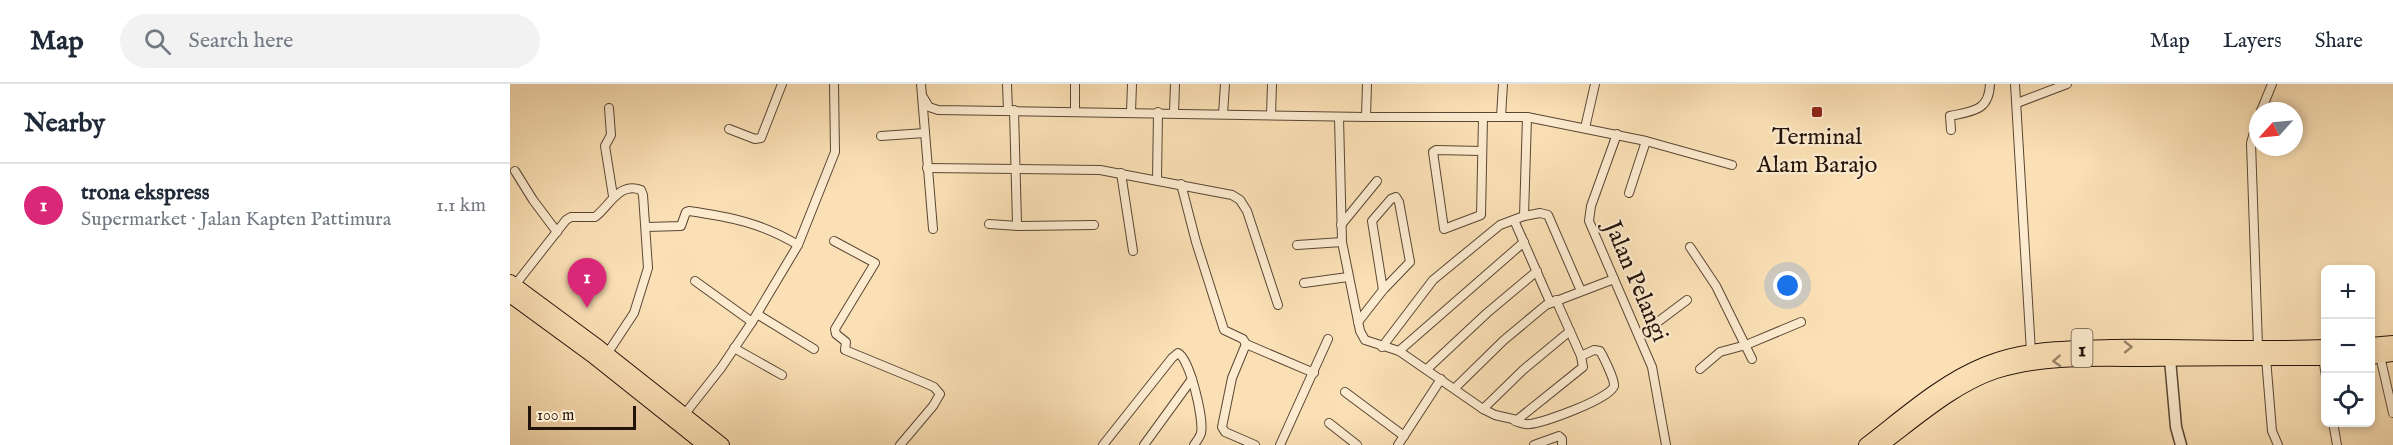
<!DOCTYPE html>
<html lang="en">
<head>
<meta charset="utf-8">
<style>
	body { margin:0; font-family:"IM FELL English",serif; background:#f2f2f3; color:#1f2937 }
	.controls { position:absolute; right:18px; bottom:18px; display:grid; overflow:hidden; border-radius:9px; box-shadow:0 3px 9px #0003 }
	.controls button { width:54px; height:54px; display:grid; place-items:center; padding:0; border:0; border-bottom:2px solid #e0e1e3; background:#fff; color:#1f2937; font:30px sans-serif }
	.compass { position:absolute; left:1739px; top:18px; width:54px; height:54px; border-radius:50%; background:#fff; box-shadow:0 3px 9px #0003; rotate:243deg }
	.scale { position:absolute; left:18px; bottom:15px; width:108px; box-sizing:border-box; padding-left:6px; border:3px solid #231209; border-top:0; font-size:16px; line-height:21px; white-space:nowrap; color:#231209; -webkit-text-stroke:4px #fcebcf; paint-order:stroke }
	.you { position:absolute; left:1278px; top:202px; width:21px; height:21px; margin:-15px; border:4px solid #fff; border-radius:50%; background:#1a73e8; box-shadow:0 0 0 9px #1a73e833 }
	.badge { display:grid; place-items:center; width:39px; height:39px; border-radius:50%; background:#db2777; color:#fff; font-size:20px; font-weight:700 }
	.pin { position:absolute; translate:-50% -50px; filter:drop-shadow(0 2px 3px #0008) }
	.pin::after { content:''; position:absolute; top:32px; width:21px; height:18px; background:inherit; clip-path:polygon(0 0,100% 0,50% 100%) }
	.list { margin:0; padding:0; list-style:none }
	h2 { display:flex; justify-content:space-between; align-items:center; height:78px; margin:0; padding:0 24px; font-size:26px }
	h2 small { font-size:20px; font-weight:400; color:#747a83 }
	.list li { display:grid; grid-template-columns:39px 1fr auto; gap:18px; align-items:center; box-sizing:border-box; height:84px; padding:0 24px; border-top:2px solid #e0e1e3 }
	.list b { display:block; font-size:22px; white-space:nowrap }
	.list p { margin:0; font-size:20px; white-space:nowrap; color:#747a83 }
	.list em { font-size:20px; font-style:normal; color:#747a83 }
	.icon { flex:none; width:33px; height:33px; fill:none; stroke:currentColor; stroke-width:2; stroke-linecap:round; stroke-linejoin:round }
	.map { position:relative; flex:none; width:1883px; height:361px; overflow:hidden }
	header { display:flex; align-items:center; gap:36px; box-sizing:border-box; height:84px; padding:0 30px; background:#fff; border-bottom:2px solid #e0e1e3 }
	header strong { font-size:28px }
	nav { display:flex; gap:33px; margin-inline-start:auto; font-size:21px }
	.search { width:420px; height:54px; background:#f2f2f3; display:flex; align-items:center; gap:15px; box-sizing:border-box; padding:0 21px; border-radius:33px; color:#747a83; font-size:22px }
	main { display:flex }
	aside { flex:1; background:#fff }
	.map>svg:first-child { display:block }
</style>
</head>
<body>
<header>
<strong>Map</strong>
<div class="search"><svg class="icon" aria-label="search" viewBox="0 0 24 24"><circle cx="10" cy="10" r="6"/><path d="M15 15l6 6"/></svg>Search here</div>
<nav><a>Map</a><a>Layers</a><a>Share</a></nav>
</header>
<main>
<aside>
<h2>Nearby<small></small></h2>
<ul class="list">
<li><span class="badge">1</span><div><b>trona ekspress</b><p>Supermarket · Jalan Kapten Pattimura</p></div><em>1.1 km</em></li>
</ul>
</aside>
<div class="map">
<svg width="1883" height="361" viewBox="0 0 1883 361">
	<rect width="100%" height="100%" fill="#fbe0b5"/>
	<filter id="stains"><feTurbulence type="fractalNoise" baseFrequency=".00333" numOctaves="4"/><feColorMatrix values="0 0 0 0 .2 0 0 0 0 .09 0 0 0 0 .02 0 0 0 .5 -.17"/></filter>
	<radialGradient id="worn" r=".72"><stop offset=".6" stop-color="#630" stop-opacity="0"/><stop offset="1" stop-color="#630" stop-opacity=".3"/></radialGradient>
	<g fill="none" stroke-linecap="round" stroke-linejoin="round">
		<g stroke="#594634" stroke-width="10">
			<g id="minor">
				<path d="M411,0L423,145"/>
				<path d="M497,0L498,27"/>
				<path d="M1505,0L1521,268"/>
				<path d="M413,13L419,23L428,26L856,33H1017L1136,57L1222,81"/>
				<path d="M1507,19L1557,0"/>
				<path d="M99,24L101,51L95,62L103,112"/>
				<path d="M504,26L507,140L511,142L584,141"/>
				<path d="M565,27V0"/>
				<path d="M1751,27L1762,0"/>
				<path d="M621,28L622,0"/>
				<path d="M664,29L665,0"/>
				<path d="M713,30L715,0"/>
				<path d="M761,31L762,0"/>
				<path d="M829,33L832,158L850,247L855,256L889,267L973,325L985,331L1007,336L1073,283L1071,272L1046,216"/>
				<path d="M856,33L857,0"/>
				<path d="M991,33L993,0"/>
				<path d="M1075,44L1085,0"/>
				<path d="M219,45L245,55L251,54L272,0"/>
				<path d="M1441,46L1440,32C1463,27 1479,27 1480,0"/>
				<path d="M1107,50L1081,122L1079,137L1142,283L1156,361"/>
				<path d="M371,52L415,49"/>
				<path d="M972,67L926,66L923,68L934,145L971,131L973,33"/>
				<path d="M417,84L590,86L722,111L730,116L737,127L768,221"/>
				<path d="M5,87L23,116L47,148"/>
				<path d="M611,89L623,167"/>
				<path d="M647,95L648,28"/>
				<path d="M671,100L686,158L714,246L733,255L736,260L804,289"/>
				<path d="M1119,109L1136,57"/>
				<path d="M1014,132L1017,33"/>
				<path d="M1004,136L1040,218"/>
				<path d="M479,140L509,142"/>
				<path d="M831,141L867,97"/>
				<path d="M136,143L171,142L176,128L179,127C220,133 252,139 288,161"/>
				<path d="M324,157L365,179L325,245L326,250L336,258L335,266L415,299L424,303L430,310L423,322L390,361"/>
				<path d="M787,161L832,158"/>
				<path d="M1180,163L1206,202L1242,275"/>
				<path d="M185,197L242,238"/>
				<path d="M794,199L838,193"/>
				<path d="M5,201L56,136L61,133H85C99,123 109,97 131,106L133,111L138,184L124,229L97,270"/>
				<path d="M247,230L304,265"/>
				<path d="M848,238L873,206L900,178L889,118L886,113L881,115L862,137L873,206"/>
				<path d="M1129,252L1177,216"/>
				<path d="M736,260L722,294L712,343L715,348L745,361"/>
				<path d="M1748,262L1741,59L1748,34"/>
				<path d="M872,263L923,196L990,141L1014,132L1030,129L1038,131L1071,207"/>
				<path d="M224,264L272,291"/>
				<path d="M889,267L1014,158"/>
				<path d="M1870,272L1883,329"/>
				<path d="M1756,274L1762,347L1768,361"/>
				<path d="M1813,274L1816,292"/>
				<path d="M917,285L977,229L1027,187"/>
				<path d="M1190,285L1210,268L1236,261L1291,238"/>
				<path d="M945,304L994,256L1036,221L1104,195"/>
				<path d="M835,308L894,352"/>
				<path d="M973,325L1013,286L1060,247"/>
				<path d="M174,331L211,284L242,238L288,161L325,68L324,0"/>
				<path d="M1005,337C1009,338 1014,341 1019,340C1033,339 1100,315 1104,302C1105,296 1093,272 1090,267L1084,266L1071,272"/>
				<path d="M1823,338L1827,361"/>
				<path d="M819,339L847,361"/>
				<path d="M593,361L662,274L668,269C680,275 694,335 691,349C690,353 686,358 684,361"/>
				<path d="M634,361L682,295"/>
				<path d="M770,361L818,255"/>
				<path d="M888,361L931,295"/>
				<path d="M1024,361L1049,352L1052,355V361"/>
			</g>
		</g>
		<g stroke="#594634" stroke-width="13">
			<path id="tertiary" d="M1660,275L1666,343L1671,361"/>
		</g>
		<g stroke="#231209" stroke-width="16">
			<g id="primary">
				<path d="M0,198L88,263L212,361"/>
				<path d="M0,211L82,271L195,361"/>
			</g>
		</g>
		<g stroke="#231209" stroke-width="16">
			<g id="trunk">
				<path d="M1860,261L1883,259"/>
				<path d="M1860,273L1883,270"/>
				<path d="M1356,361C1394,332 1431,298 1476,280C1515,264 1560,264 1602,263C1673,262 1744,266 1816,263"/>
				<path d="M1371,361C1406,335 1444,301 1486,287C1534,272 1587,275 1637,275C1696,274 1756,274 1816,274"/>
			</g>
		</g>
		<use href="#minor" stroke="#fcebcf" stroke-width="8"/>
		<use href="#tertiary" stroke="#fcebcf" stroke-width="10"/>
		<use href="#primary" stroke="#fbe0b5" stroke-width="14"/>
		<use href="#trunk" stroke="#fbe0b5" stroke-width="14"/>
	</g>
	<defs><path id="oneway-chevron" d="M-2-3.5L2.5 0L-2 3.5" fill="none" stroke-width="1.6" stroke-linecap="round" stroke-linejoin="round" transform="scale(1.5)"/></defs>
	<g stroke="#9a8368">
		<use href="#oneway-chevron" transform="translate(1618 263) rotate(-1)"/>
		<use href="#oneway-chevron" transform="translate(1547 277) rotate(176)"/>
	</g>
	<rect fill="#8f2418" stroke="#fcebcf" stroke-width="2" x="1301" y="22" width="12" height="12" rx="3"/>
	<g text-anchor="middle" stroke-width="4.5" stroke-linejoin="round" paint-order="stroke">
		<rect fill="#fcebcf" stroke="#645344" stroke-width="1.5" x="1561.5" y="245" width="21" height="38" rx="4.5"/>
		<g font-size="22" font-weight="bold" fill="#231209">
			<text x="1572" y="272">1</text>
		</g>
		<g font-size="24" fill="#231209" stroke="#fcebcf">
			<text x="1307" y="60">Terminal<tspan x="1307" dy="28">Alam Barajo</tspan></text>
		</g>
		<g font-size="24" fill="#231209" stroke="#fcebcf">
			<text transform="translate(1127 197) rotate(67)" y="8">Jalan Pelangi</text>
		</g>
	</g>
	<rect width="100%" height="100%" filter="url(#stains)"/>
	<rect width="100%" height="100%" fill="url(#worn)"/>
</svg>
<div class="controls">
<button>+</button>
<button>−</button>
<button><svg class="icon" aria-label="locate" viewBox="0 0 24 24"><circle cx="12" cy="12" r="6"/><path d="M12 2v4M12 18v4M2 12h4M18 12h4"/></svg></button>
</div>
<svg class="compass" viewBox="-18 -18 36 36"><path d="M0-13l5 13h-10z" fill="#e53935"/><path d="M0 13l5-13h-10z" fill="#747a83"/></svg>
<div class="scale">100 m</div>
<div class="you"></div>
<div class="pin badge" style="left:77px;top:224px">1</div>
</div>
</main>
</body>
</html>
